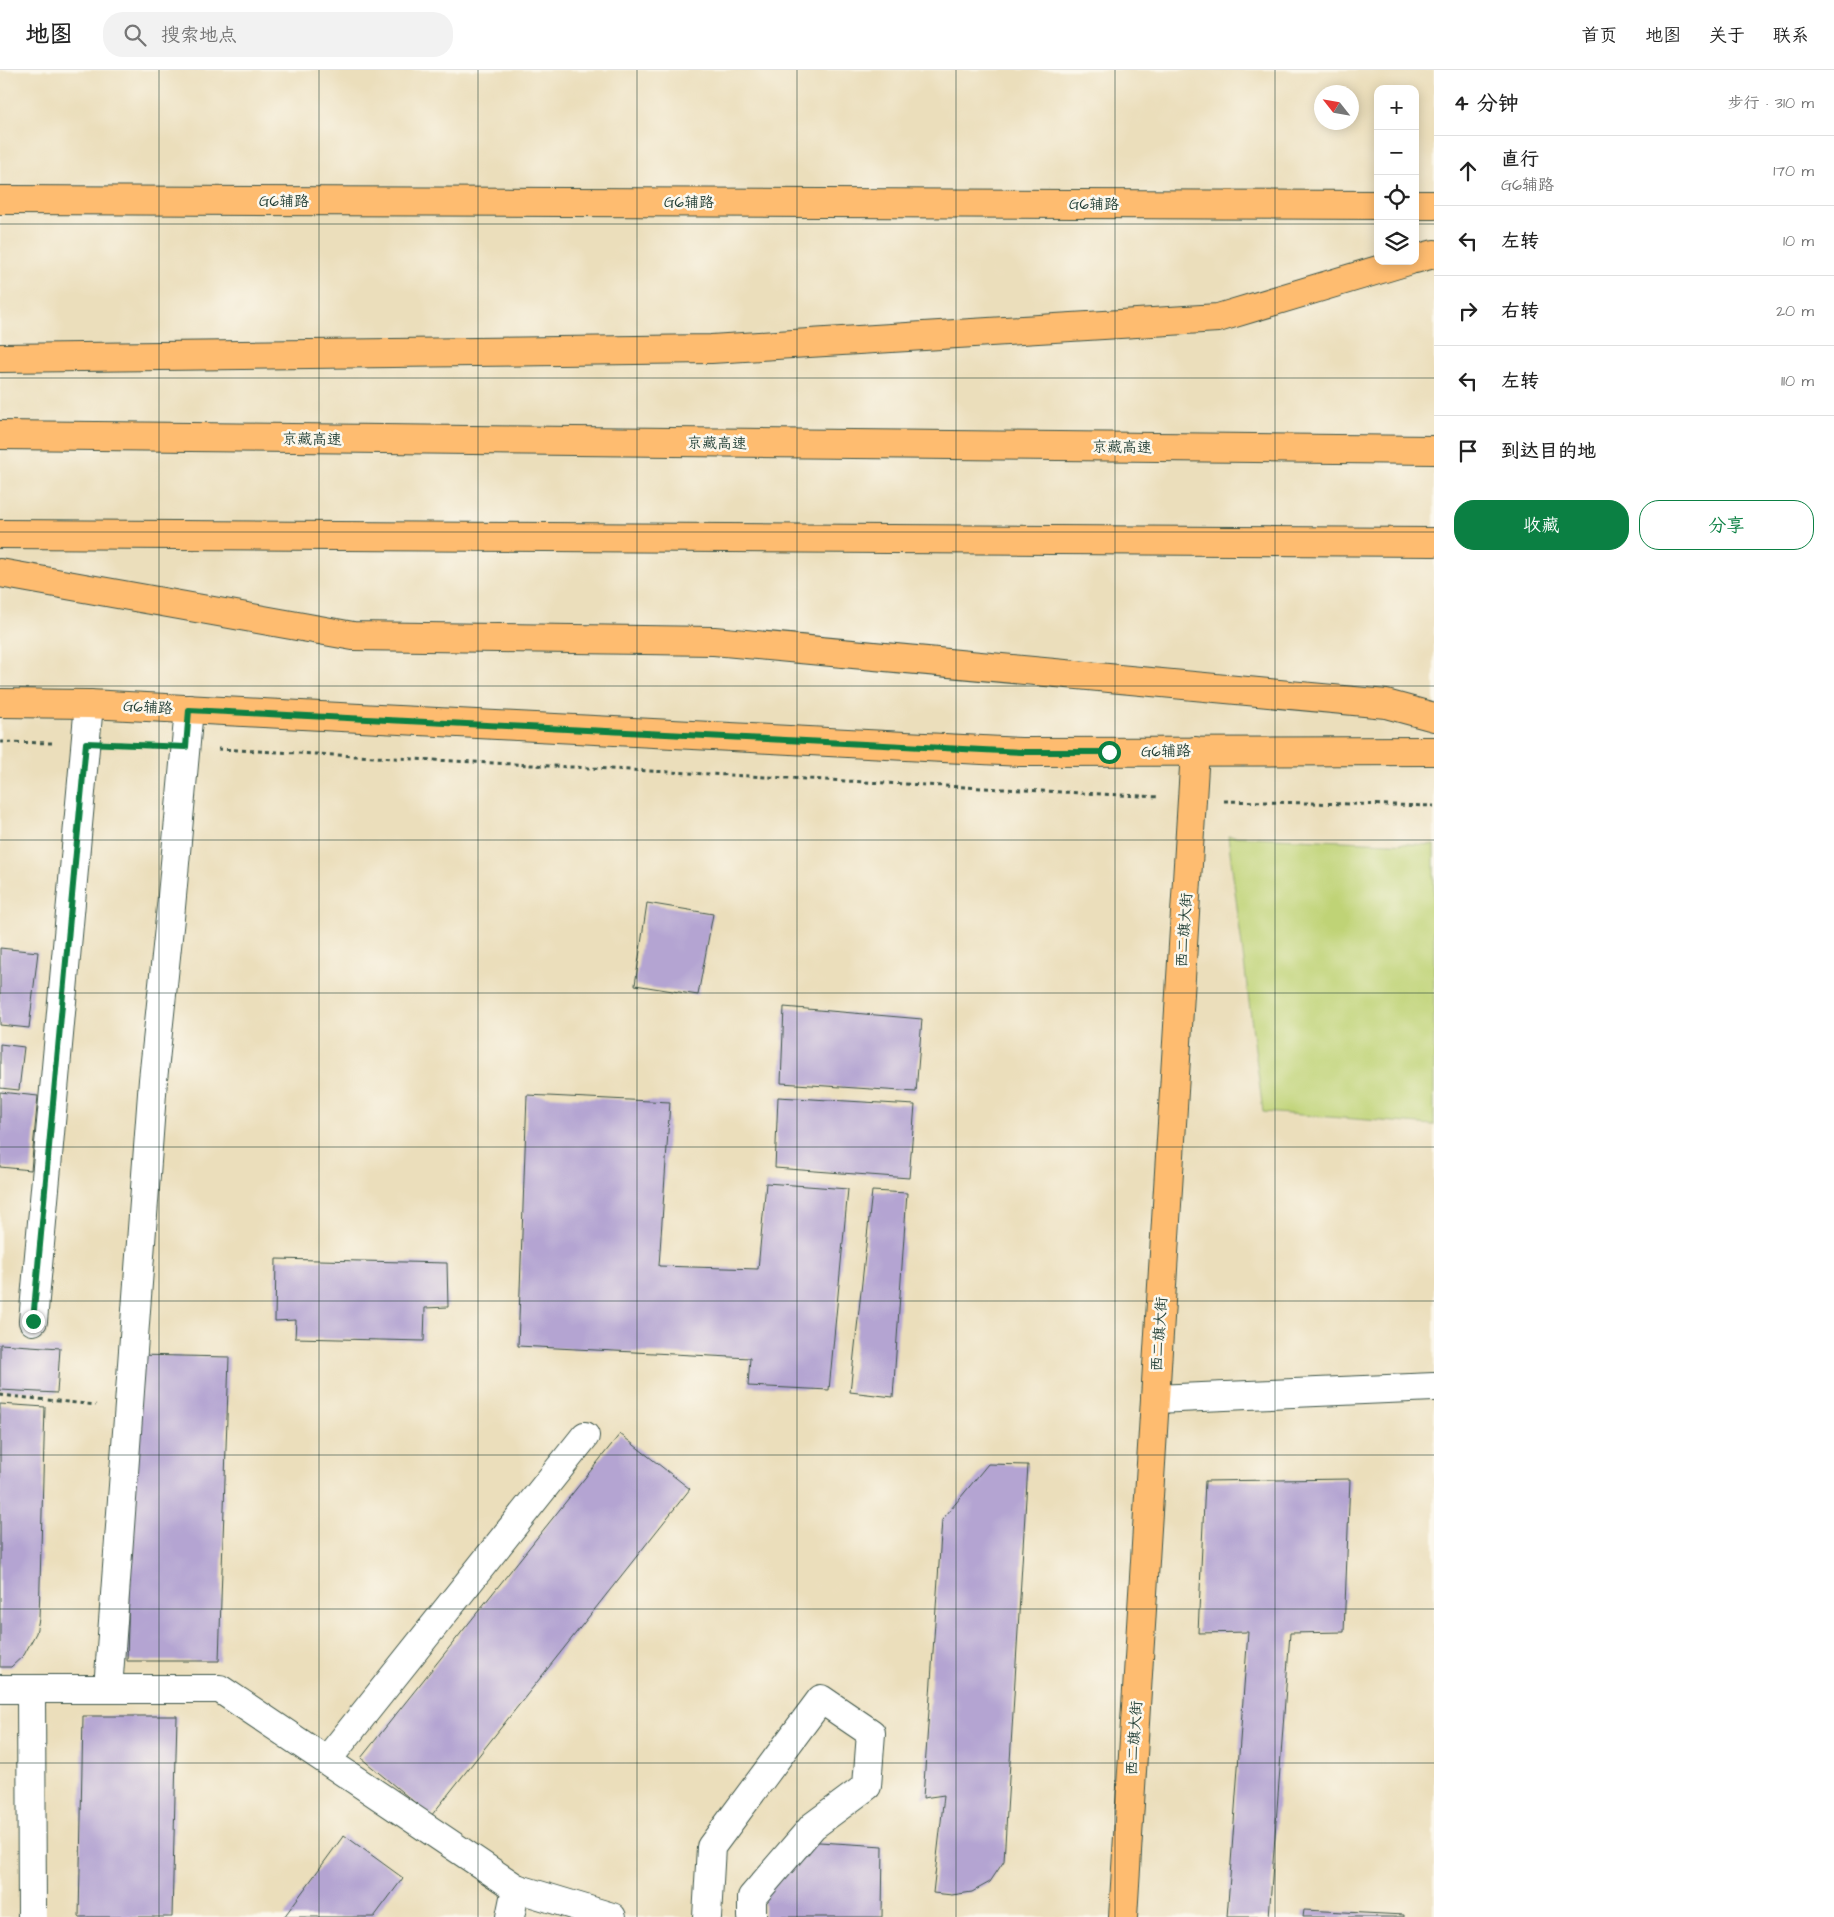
<!DOCTYPE html>
<html lang="zh">
<head>
<meta charset="utf-8">
<style>
	body { margin:0; font-family:"Architects Daughter","LXGW WenKai TC",sans-serif; background:#f2f2f2; color:#222 }
	.controls { position:absolute; right:15px; top:15px; display:grid; overflow:hidden; border-radius:10px; box-shadow:0 2px 12px #0003 }
	.controls button { width:45px; height:45px; display:grid; place-items:center; padding:0; border:0; border-bottom:1px solid #e0e0e0; background:#fff; color:#222; font:25px sans-serif }
	.compass { position:absolute; left:1314px; top:15px; width:45px; height:45px; border-radius:50%; background:#fff; box-shadow:0 2px 12px #0003; rotate:301deg }
	.stop { position:absolute; width:15px; height:15px; margin:-11px; border:4px solid #0b8043; border-radius:50%; background:#fff }
	.stop.end { background:#0b8043; border-color:#fff; box-shadow:0 1px 5px #0008 }
	.list { margin:0; padding:0; list-style:none }
	h2 { display:flex; justify-content:space-between; align-items:center; height:65px; margin:0; padding:0 20px; font-size:21px }
	h2 small { font-size:16px; font-weight:400; color:#767676 }
	.list li { display:grid; grid-template-columns:32px 1fr auto; gap:15px; align-items:center; box-sizing:border-box; height:70px; padding:0 20px; border-top:1px solid #e0e0e0 }
	.list b { display:block; font-size:19px; white-space:nowrap }
	.list p { margin:0; font-size:16px; white-space:nowrap; color:#767676 }
	.list em { font-size:16px; font-style:normal; color:#767676 }
	.actions { display:flex; gap:10px; padding:15px 20px }
	.actions a { flex:1; padding:11px 0; border:1px solid #0b8043; border-radius:20px; text-align:center; font-size:18px; color:#0b8043 }
	.actions .main { background:#0b8043; color:#fff }
	.icon { flex:none; width:28px; height:28px; fill:none; stroke:currentColor; stroke-width:2; stroke-linecap:round; stroke-linejoin:round }
	.map { position:relative; flex:none; width:1434px; height:1847px; overflow:hidden }
	header { display:flex; align-items:center; gap:30px; box-sizing:border-box; height:70px; padding:0 25px; background:#fff; border-bottom:1px solid #e0e0e0 }
	header strong { font-size:24px }
	nav { display:flex; gap:28px; margin-inline-start:auto; font-size:18px }
	.search { width:350px; height:45px; background:#f2f2f2; display:flex; align-items:center; gap:12px; box-sizing:border-box; padding:0 18px; border-radius:20px; color:#767676; font-size:19px }
	main { display:flex }
	aside { flex:1; background:#fff }
	.map>svg:first-child { display:block }
</style>
</head>
<body>
<header>
<strong>地图</strong>
<div class="search"><svg class="icon" aria-label="search" viewBox="0 0 24 24"><circle cx="10" cy="10" r="6"/><path d="M15 15l6 6"/></svg>搜索地点</div>
<nav><a>首页</a><a>地图</a><a>关于</a><a>联系</a></nav>
</header>
<main>
<div class="map">
<svg width="1434" height="1847" viewBox="0 0 1434 1847">
	<rect width="100%" height="100%" fill="#fbf7ec"/>
	<filter id="ink" filterUnits="userSpaceOnUse"><feTurbulence type="fractalNoise" baseFrequency=".02" numOctaves="2"/><feDisplacementMap in="SourceGraphic" scale="10" xChannelSelector="R" yChannelSelector="G"/><feConvolveMatrix kernelMatrix="1 2 1 2 8 2 1 2 1" color-interpolation-filters="sRGB"/></filter>
	<filter id="wash" filterUnits="userSpaceOnUse"><feTurbulence type="fractalNoise" baseFrequency=".0096" numOctaves="4" result="noise"/><feDisplacementMap in="SourceGraphic" scale="20" xChannelSelector="R" yChannelSelector="G"/><feGaussianBlur stdDeviation="1.12" result="paint"/><feColorMatrix in="noise" values="0 0 0 0 0 0 0 0 0 0 0 0 0 0 0 0 0 1.4 0 .05"/><feComposite in="paint" operator="in"/></filter>
	<g filter="url(#wash)">
		<rect width="100%" height="100%" fill="#ebdebb"/>
		<path fill="#bfd376" stroke="#6f8855" d="M1228,766L1434,775V1055L1263,1042Z"/>
		<g id="blocks">
			<g fill="#b4a4d2">
				<path d="M647,833L713,844L698,925L635,915Z"/>
				<path d="M0,878L38,882L29,958L0,955Z"/>
				<path d="M784,937L922,949L916,1022L781,1013Z"/>
				<path d="M0,974L24,977L19,1020L0,1018Z"/>
				<path d="M0,1022L38,1026L31,1100L0,1097Z"/>
				<path d="M527,1025L670,1032L659,1196L758,1199L766,1113L848,1119L829,1320L748,1316L750,1288L518,1276Z"/>
				<path d="M778,1027L915,1035L909,1108L775,1098Z"/>
				<path d="M872,1121L907,1123L893,1327L850,1322Z"/>
				<path d="M276,1189L447,1193L448,1237L425,1238L424,1271L295,1268L296,1250L275,1251Z"/>
				<path d="M0,1274L60,1278L57,1323L0,1320Z"/>
				<path d="M136,1285L229,1287L219,1591H127Z"/>
				<path d="M0,1334L45,1337L39,1549L36,1563L24,1585L11,1597H0Z"/>
				<path d="M620,1364L690,1419L431,1746L361,1688Z"/>
				<path d="M988,1394L1028,1395L1004,1791L990,1812L972,1822L952,1825L933,1823L944,1725L923,1728L942,1450Z"/>
				<path d="M1350,1409L1344,1562L1290,1563L1269,1847H1227L1248,1562L1198,1563L1205,1411Z"/>
				<path d="M83,1646H177L172,1847H79Z"/>
				<path d="M344,1765L403,1808L374,1847H284Z"/>
				<path d="M803,1771L883,1776L882,1847H764V1823Z"/>
				<path d="M1304,1840L1404,1845V1847H1303Z"/>
			</g>
		</g>
	</g>
	<g filter="url(#ink)">
		<use href="#blocks" fill-opacity="0" stroke="#3e5548" stroke-width="1"/>
		<g fill="none" stroke-linecap="round" stroke-linejoin="round">
			<g stroke="#3e5548" stroke-width="30">
				<g id="minor">
					<path d="M33,1251L89,634"/>
					<path d="M1155,1329L1434,1317"/>
					<path d="M0,1619H220L516,1818L510,1847"/>
					<path d="M31,1619L32,1847"/>
					<path d="M108,1619L153,1010L170,848L189,639"/>
					<path d="M327,1690L585,1366"/>
					<path d="M516,1818L612,1847"/>
					<path d="M707,1847L711,1777L821,1629L871,1663L867,1716L813,1756L752,1827V1847"/>
				</g>
			</g>
			<g stroke="#3e5548" stroke-width="30">
				<g id="major">
					<path d="M0,130L1378,135"/>
					<path d="M1415,135H1434"/>
					<path d="M0,633L89,634L1021,682L1434,681"/>
					<path d="M1123,1847L1195,681"/>
				</g>
			</g>
			<g stroke="#3e5548" stroke-width="30">
				<g id="highway">
					<path d="M1415,189L1434,184"/>
					<path d="M0,288L711,279L1218,248L1408,191"/>
					<path d="M0,365L1434,380"/>
					<path d="M0,464L1434,472"/>
					<path d="M0,503L353,566L714,571L1386,634L1434,647"/>
				</g>
			</g>
			<g stroke="#3e5548" stroke-width="3" stroke-dasharray="4 4" stroke-linecap="butt">
				<path d="M0,672L52,673"/>
				<path d="M118,674L152,676"/>
				<path d="M218,679L1160,727"/>
				<path d="M1224,731L1434,736"/>
				<path d="M0,1325L96,1335"/>
			</g>
			<use href="#minor" stroke="#fff" stroke-width="28"/>
			<use href="#major" stroke="#febc70" stroke-width="28"/>
			<use href="#highway" stroke="#febc70" stroke-width="28"/>
		</g>
	</g>
	<g fill="none" stroke-linecap="round" stroke-linejoin="round" filter="url(#ink)">
		<path stroke="#0b8043" stroke-width="6" d="M33,1251L86,673L186,677L189,640L1022,682H1109"/>
	</g>
	<path fill="none" stroke="#1f3d34" stroke-width="1" stroke-opacity="0.55" d="M159,0V1847M319,0V1847M478,0V1847M637,0V1847M797,0V1847M956,0V1847M1115,0V1847M1275,0V1847M0,154H1378M1415,154H1434M0,308H1434M0,462H1434M0,616H1434M0,770H1434M0,923H1434M0,1077H1434M0,1231H1434M0,1385H1434M0,1539H1434M0,1693H1434"/>
	<g text-anchor="middle" stroke-width="5" stroke-linejoin="round" paint-order="stroke">
		<g font-size="15" fill="#1f3d34" stroke="#fbf7ec">
			<text x="284" y="136">G6辅路</text>
			<text x="689" y="137">G6辅路</text>
			<text x="1094" y="139">G6辅路</text>
			<text transform="translate(312 369) rotate(1)" y="5">京藏高速</text>
			<text transform="translate(717 373) rotate(1)" y="5">京藏高速</text>
			<text transform="translate(1122 377) rotate(1)" y="5">京藏高速</text>
			<text transform="translate(148 637) rotate(3)" y="5">G6辅路</text>
			<text transform="translate(1166 681) rotate(-1)" y="5">G6辅路</text>
			<text transform="translate(1184 860) rotate(-86)" y="5">西二旗大街</text>
			<text transform="translate(1159 1264) rotate(-86)" y="5">西二旗大街</text>
			<text transform="translate(1134 1668) rotate(-86)" y="5">西二旗大街</text>
		</g>
	</g>
</svg>
<div class="controls">
<button>+</button>
<button>−</button>
<button><svg class="icon" aria-label="locate" viewBox="0 0 24 24"><circle cx="12" cy="12" r="6"/><path d="M12 2v4M12 18v4M2 12h4M18 12h4"/></svg></button>
<button><svg class="icon" aria-label="layers" viewBox="0 0 24 24"><path d="M12 4l9 5-9 5-9-5zM3 14l9 5 9-5"/></svg></button>
</div>
<svg class="compass" viewBox="-18 -18 36 36"><path d="M0-13l5 13h-10z" fill="#e53935"/><path d="M0 13l5-13h-10z" fill="#767676"/></svg>
<div class="stop" style="left:1109px;top:682px"></div>
<div class="stop end" style="left:33px;top:1251px"></div>
</div>
<aside>
<h2>4 分钟<small>步行 · 310 m</small></h2>
<ul class="list">
<li><svg class="icon" aria-label="ahead" viewBox="0 0 24 24"><path d="M12 20V5M6 11l6-6 6 6"/></svg><div><b>直行</b><p>G6辅路</p></div><em>170 m</em></li>
<li><svg class="icon" aria-label="left" viewBox="0 0 24 24"><path d="M17 20v-9H6M10 6l-5 5 5 5"/></svg><div><b>左转</b></div><em>10 m</em></li>
<li><svg class="icon" aria-label="right" viewBox="0 0 24 24"><path d="M7 20v-9h11M14 6l5 5-5 5"/></svg><div><b>右转</b></div><em>20 m</em></li>
<li><svg class="icon" aria-label="left" viewBox="0 0 24 24"><path d="M17 20v-9H6M10 6l-5 5 5 5"/></svg><div><b>左转</b></div><em>110 m</em></li>
<li><svg class="icon" aria-label="arrive" viewBox="0 0 24 24"><path d="M6 21V4h12l-3 4 3 4H6"/></svg><div><b>到达目的地</b></div></li>
</ul>
<div class="actions"><a class="main">收藏</a><a>分享</a></div>
</aside>
</main>
</body>
</html>
